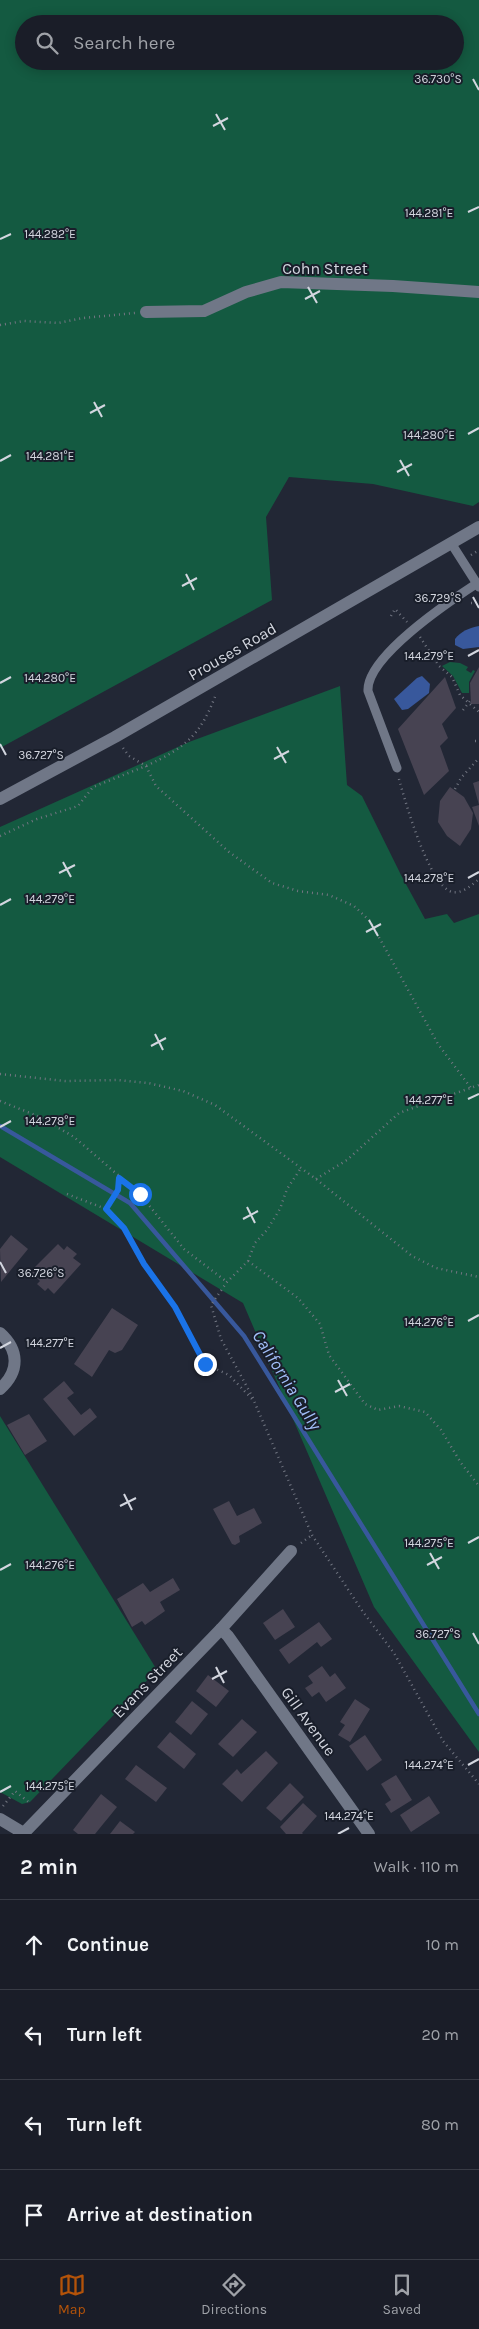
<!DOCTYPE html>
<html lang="en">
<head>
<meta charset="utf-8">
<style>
	body { margin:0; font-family:Karla,sans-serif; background:#232630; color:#f1f3f6 }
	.stop { position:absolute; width:15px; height:15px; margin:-11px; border:4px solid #1a73e8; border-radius:50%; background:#fff }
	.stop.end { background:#1a73e8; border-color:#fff; box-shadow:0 1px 5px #0008 }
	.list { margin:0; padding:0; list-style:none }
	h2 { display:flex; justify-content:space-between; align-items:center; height:65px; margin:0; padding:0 20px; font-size:21px }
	h2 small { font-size:16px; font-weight:400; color:#9fa2a8 }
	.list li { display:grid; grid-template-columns:32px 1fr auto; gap:15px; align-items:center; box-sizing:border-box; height:90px; padding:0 20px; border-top:1px solid #383b45 }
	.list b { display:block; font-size:19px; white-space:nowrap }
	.list em { font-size:16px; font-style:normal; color:#9fa2a8 }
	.icon { flex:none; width:28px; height:28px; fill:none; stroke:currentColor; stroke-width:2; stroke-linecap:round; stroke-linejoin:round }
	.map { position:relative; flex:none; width:479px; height:1834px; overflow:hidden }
	.search { position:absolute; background:#1a1d28; box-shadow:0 2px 12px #0003; left:15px; right:15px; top:15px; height:55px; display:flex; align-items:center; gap:12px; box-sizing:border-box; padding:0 18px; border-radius:28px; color:#9fa2a8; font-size:19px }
	.sheet { height:425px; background:#1a1d28 }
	nav { display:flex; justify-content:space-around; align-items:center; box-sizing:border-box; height:70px; border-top:1px solid #383b45; background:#1a1d28; font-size:14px; color:#9fa2a8 }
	nav a { display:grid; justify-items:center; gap:2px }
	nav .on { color:#b45309 }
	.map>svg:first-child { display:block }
</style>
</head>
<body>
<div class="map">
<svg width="479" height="1834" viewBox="0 0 479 1834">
	<rect width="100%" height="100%" fill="#222735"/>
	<g fill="#145a41" fill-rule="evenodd">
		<path d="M0,0H479V502L473,506L373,484L289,477L266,517L272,600L0,748ZM24,24H455V61H24Z"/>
		<path d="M450,662L460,663L468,667L466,670L471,673L473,670L475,671L469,682V693H462L453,676L442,666Z"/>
		<path d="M340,686L347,785L362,796L401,875L425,919L447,914L454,923L479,914V1752L374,1607L243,1303L0,1157V827L189,742Z"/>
		<path d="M0,1416L157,1670L30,1802L22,1804L0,1792Z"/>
	</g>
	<g fill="#38589c">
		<path d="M479,626V647L463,649L455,645V639C461,631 469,628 479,626Z"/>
		<path d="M422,676L430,684L429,693L408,709L402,710L394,699L417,678Z"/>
	</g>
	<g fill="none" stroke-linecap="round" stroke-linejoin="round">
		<path stroke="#38589c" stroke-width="4.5" d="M0,1126L130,1203L244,1336L479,1714"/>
	</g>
	<g fill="#474352">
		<path d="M479,667V704H471L470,683Z"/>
		<path d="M445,677L456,708L442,724L448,738L440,746L449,771L424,795L398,729Z"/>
		<path d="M479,781V805L473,783Z"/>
		<path d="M450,787L464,797L473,813L471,829L460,846L447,836L438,822L440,801Z"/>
		<path d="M479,805V826L472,807Z"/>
		<path d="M11,1235L28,1249L1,1282L0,1249Z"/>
		<path d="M58,1244L64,1250L67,1246L77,1254L73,1258L81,1264L54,1294L48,1288L45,1291L37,1284L40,1281L30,1272Z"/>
		<path d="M112,1308L138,1325L122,1350L115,1353L109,1350L92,1377L74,1364Z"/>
		<path d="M64,1381L74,1393L67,1398L81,1415L90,1408L97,1417L74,1436L43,1399Z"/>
		<path d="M29,1414L47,1441L25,1455L7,1425Z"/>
		<path d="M229,1501L237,1516L254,1508L262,1523L239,1536L240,1542L235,1545L232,1544L213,1509Z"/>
		<path d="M173,1578L180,1590L160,1602L165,1611L145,1625L142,1621L132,1627L117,1599L143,1583L150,1592Z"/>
		<path d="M283,1609L295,1627L275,1640L263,1623Z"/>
		<path d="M319,1622L332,1639L321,1647L317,1642L289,1664L279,1650Z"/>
		<path d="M322,1666L330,1677L335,1673L346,1688L326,1702L319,1692L312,1697L305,1688L313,1683L308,1676Z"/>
		<path d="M208,1675L229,1691L216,1707L196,1691Z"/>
		<path d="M355,1699L370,1709L350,1742L338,1735L345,1725L340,1722Z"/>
		<path d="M192,1701L208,1714L191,1735L175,1722Z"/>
		<path d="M242,1719L257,1732L233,1757L218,1744Z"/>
		<path d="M170,1732L196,1754L184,1769L157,1747Z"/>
		<path d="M365,1735L382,1760L367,1771L349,1746Z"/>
		<path d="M266,1751L278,1763L242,1802L222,1784L237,1769L241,1774Z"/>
		<path d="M136,1765L167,1788L156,1802L125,1779Z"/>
		<path d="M396,1775L412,1800L391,1813L385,1804L391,1800L381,1784Z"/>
		<path d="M290,1783L304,1797L281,1821L266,1808Z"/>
		<path d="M101,1794L117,1807L95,1834H78L73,1830Z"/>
		<path d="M429,1796L440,1813L411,1832L400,1815Z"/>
		<path d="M303,1803L317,1816L302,1833L303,1834H286L280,1827Z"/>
		<path d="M120,1821L135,1832L133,1834H110Z"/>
	</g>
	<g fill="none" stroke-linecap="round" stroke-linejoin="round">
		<g stroke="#727682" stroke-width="2.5" stroke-dasharray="1 4" stroke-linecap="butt">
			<path d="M0,325L24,321L58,323L83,318L135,313"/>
			<path d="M471,555L479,550"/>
			<path d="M471,603H479"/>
			<path d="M391,616L395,609L407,622"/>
			<path d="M420,637L439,666L452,677L460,695L479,712"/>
			<path d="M463,710L470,701"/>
			<path d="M475,741H479"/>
			<path d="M123,748L129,756L146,766C185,748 201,735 216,694"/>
			<path d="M399,779C405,801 429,886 452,892C462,894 472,885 479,879"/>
			<path d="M455,789L461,778L479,758"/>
			<path d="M0,836L37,819L78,806L93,787L146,766L156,786L229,852L272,883L298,891L329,895L354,906L370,921L438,1044L471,1088"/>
			<path d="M0,1074L65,1081L118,1080L148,1083L183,1091L215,1105L316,1179L412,1256L436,1268L479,1277"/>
			<path d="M0,1101L40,1117L74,1137L140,1194L184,1249L227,1282"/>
			<path d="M316,1179L347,1160L399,1113L479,1085"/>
			<path d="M67,1194L106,1209L124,1228L144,1264L175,1307L205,1364L229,1375L254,1401L312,1535L363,1612L394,1653L443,1741L479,1784"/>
			<path d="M106,1209L118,1190L119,1178"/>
			<path d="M248,1261L298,1298L320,1324L329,1355L365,1404L378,1410L399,1406L425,1412L441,1430L461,1463L479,1486"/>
			<path d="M253,1398L221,1339L211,1305L227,1282L248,1261L255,1243L267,1230L280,1209L287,1189L301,1168"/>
			<path d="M301,1543L312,1535"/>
			<path d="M3,1806L15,1791L31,1804"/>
		</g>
		<g stroke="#707787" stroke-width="9">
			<path d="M451,543L479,587"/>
			<path d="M397,768L368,691C366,657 450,601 476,584"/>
		</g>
		<g stroke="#707787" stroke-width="12">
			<path d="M146,312L204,311L246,292L281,282L393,286L479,292"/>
			<path d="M0,1333C19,1350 20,1371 0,1389"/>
			<path d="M221,1629L228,1636L369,1834"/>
			<path d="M24,1833L221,1629L291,1551"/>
		</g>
		<g stroke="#707787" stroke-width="12">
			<path d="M0,799L115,737L479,527"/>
			<path d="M0,1819L25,1834"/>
		</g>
	</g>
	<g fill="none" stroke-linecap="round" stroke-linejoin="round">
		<path stroke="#1a73e8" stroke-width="6" d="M140,1194L119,1178L118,1190L106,1209L124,1228L144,1264L175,1307L205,1364"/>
	</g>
	<path fill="none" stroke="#d3d6df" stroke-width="2" d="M473,79L479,90M216,114L225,130M213,126L228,118M468,212L479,207M0,239L11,234M308,287L317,303M305,299L320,291M94,402L102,417M90,413L105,405M468,434L479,428M400,460L409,476M0,461L11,455M397,472L412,464M186,574L194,590M182,586L197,578M473,597L479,608M468,656L479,650M0,683L11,677M0,744L6,755M277,747L286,763M274,759L289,751M63,862L71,877M59,873L75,865M468,878L479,872M0,905L11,899M369,920L378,936M366,932L381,924M155,1034L163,1050M151,1046L166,1038M468,1099L479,1094M0,1127L11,1121M247,1207L255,1223M243,1219L258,1211M0,1262L6,1273M468,1321L479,1315M0,1348L11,1342M338,1380L347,1396M335,1392L350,1384M124,1494L132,1510M120,1506L136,1498M468,1543L479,1537M430,1553L439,1569M427,1565L442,1557M0,1570L11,1564M473,1633L479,1644M216,1667L224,1683M212,1679L227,1671M468,1765L479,1759M0,1792L11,1786M338,1834L349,1828"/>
	<g text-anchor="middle" stroke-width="4" stroke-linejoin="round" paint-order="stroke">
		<g font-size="16" fill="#d3d6df" stroke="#191e2a">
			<text x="325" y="274">Cohn Street</text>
			<text transform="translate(232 651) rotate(-30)" y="6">Prouses Road</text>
			<text transform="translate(147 1682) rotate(-46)" y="6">Evans Street</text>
			<text transform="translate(309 1721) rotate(54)" y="6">Gill Avenue</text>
		</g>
		<g font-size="18" font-style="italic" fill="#a1bef8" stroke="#191e2a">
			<text transform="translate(287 1380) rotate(58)" y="6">California Gully</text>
		</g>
	</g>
	<g font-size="12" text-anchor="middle" fill="#d3d6df" stroke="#191e2a" stroke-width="4" stroke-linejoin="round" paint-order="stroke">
		<text x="438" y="83">36.730°S</text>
		<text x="429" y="217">144.281°E</text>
		<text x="50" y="238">144.282°E</text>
		<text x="429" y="439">144.280°E</text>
		<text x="50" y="460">144.281°E</text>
		<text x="438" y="602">36.729°S</text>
		<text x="429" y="660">144.279°E</text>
		<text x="50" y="682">144.280°E</text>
		<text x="41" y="759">36.727°S</text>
		<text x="429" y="882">144.278°E</text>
		<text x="50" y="903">144.279°E</text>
		<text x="429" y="1104">144.277°E</text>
		<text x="50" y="1125">144.278°E</text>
		<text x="41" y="1277">36.726°S</text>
		<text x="429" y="1326">144.276°E</text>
		<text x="50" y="1347">144.277°E</text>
		<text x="429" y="1547">144.275°E</text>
		<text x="50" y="1569">144.276°E</text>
		<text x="438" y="1638">36.727°S</text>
		<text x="429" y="1769">144.274°E</text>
		<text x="50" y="1790">144.275°E</text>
		<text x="349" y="1820">144.274°E</text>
	</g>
</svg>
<div class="stop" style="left:140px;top:1194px"></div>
<div class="stop end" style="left:205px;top:1364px"></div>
<div class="search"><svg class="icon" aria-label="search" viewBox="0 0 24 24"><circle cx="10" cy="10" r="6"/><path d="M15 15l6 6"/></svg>Search here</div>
</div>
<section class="sheet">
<h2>2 min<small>Walk · 110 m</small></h2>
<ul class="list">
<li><svg class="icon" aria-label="ahead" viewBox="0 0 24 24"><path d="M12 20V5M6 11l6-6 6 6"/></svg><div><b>Continue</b></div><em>10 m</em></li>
<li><svg class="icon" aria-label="left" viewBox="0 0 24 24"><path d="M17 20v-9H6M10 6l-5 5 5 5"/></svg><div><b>Turn left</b></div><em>20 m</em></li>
<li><svg class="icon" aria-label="left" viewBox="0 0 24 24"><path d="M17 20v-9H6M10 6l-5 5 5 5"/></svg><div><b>Turn left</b></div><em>80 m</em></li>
<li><svg class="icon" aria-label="arrive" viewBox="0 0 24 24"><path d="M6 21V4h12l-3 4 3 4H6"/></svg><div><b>Arrive at destination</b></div></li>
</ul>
</section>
<nav>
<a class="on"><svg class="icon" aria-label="map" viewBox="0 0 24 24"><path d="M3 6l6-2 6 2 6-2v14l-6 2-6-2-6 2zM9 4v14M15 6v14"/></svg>Map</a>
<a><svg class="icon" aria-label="directions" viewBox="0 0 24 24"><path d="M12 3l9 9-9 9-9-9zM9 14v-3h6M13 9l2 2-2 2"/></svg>Directions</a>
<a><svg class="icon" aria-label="saved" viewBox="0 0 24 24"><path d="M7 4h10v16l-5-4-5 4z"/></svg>Saved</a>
</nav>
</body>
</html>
